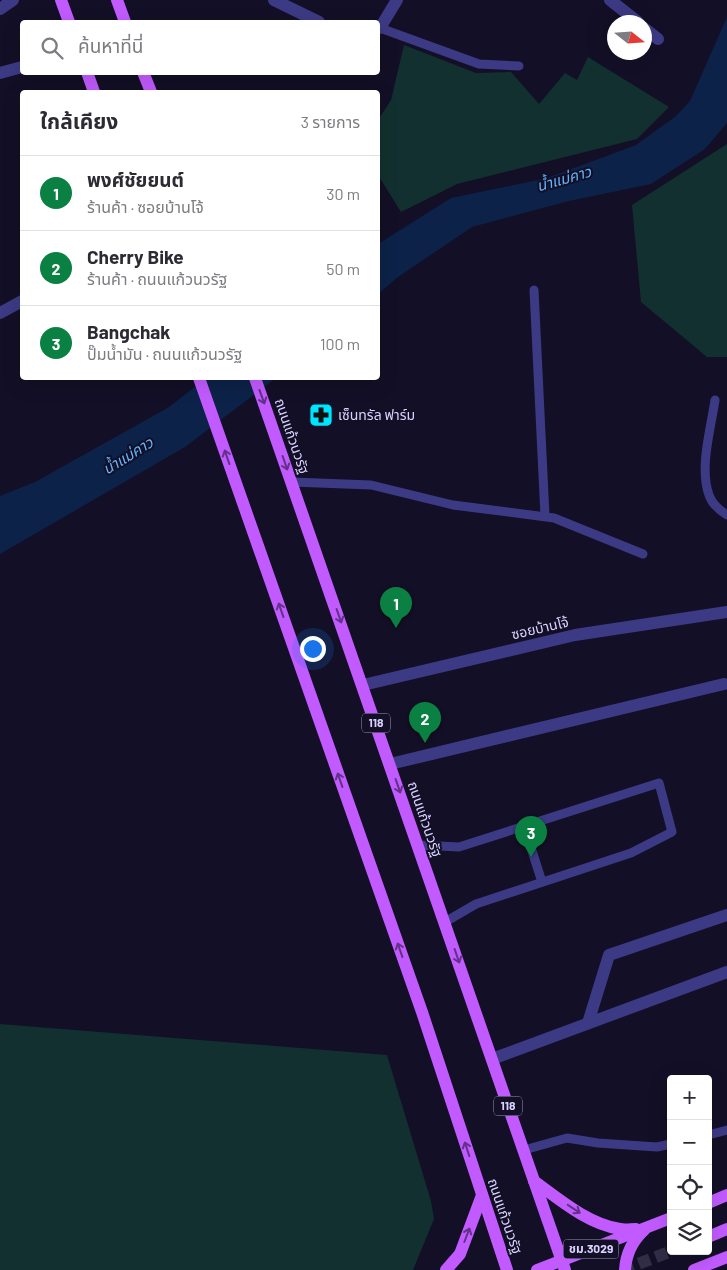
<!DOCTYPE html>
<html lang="th">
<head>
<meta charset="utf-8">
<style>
	body { margin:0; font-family:Barlow,"Noto Sans Thai",sans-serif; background:#f7f7f7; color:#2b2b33 }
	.controls { position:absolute; right:15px; bottom:15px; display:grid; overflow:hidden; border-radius:5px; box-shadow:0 5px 20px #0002 }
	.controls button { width:45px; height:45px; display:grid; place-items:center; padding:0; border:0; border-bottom:1px solid #e1e1e2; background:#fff; color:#2b2b33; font:25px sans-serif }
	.compass { position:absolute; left:607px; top:15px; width:45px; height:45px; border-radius:50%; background:#fff; box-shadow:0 5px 20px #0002; rotate:107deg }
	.you { position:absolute; left:312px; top:648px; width:18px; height:18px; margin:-12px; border:4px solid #fff; border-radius:50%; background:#1a73e8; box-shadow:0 0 0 8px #1a73e833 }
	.badge { display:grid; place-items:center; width:32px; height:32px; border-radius:50%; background:#0b8043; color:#fff; font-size:16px; font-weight:700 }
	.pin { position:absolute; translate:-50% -41px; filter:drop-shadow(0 1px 2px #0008) }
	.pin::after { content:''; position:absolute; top:26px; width:18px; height:15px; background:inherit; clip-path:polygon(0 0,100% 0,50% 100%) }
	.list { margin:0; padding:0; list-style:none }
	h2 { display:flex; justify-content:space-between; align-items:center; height:65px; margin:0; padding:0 20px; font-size:21px }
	h2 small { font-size:16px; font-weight:400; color:#7c7c81 }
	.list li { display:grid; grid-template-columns:32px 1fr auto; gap:15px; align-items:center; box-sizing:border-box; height:75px; padding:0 20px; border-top:1px solid #e1e1e2 }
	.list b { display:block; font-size:19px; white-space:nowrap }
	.list p { margin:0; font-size:16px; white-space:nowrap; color:#7c7c81 }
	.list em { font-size:16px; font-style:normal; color:#7c7c81 }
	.icon { flex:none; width:28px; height:28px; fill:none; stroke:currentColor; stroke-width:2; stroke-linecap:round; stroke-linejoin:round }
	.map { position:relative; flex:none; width:727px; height:1270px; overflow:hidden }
	.search { position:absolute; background:#fff; box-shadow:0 5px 20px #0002; left:20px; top:20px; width:360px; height:55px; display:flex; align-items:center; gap:12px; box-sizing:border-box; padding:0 18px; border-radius:5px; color:#7c7c81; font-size:19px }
	.panel { position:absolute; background:#fff; box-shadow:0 5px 20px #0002; left:20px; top:90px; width:360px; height:290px; border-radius:5px }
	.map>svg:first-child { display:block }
</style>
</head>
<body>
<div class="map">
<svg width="727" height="1270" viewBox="0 0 727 1270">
	<rect width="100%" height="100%" fill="#130f26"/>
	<g fill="#12302f">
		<path d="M404,45L476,73L511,72L539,104L565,73L577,80L588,57L669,107L637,139L457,184L401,212L378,175V120L391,100Z"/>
		<path d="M727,144V357H707L641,302L632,205Z"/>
		<path d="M0,1024L387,1055L431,1201L434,1219L413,1270H0Z"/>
	</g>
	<g fill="#0c2248">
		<path d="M727,17V123L705,149L651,184L569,201L472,227L398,277L378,294V244L451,198L547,178L636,145L676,116L690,101Z"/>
		<path d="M206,378H276L185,447L0,554V496L35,482L169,407Z"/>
	</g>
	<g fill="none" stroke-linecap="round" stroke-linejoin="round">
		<path stroke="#312d47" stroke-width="12" stroke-dasharray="12 6" stroke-linecap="butt" d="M622,1270L672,1251"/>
		<g stroke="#3d3a85" stroke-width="9">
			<path d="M380,28L479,64L519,66"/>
			<path d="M534,290L545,516"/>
			<path d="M715,400C711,428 699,468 709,495C712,504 719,510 727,515"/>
			<path d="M292,482L371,485L453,505L554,518L643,554"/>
			<path d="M524,826L542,882"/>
			<path d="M418,845L459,847L659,783L672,832L631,853L476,904L445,922"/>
			<path d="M708,1135L727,1130"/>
			<path d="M524,1150L567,1138L598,1143L657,1147L671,1144"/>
		</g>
		<g stroke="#3d3a85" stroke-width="12">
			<path d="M274,0L319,22"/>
			<path d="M610,0L638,22"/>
			<path d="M0,9L13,0"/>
			<path d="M378,28H380L397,0"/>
			<path d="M644,28L658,39"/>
			<path d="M0,73L22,67"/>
			<path d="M0,313L22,301"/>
			<path d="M363,685L575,635L727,612"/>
			<path d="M390,764L724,684"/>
			<path d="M588,1023L609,955L727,915"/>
			<path d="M492,1059L727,972"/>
		</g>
		<g stroke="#c25bff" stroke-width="12">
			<path d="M61,0L69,22"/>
			<path d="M117,0L125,22"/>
			<path d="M87,72L94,92"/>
			<path d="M143,72L151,92"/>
			<path d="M199,378L422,1012L507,1270"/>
			<path d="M255,378L565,1270"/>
			<path d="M534,1181C560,1200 588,1224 620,1229C625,1230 631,1229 636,1229"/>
			<path d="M708,1203L727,1195"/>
			<path d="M708,1237L727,1229"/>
			<path d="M446,1270L460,1254L482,1195"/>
			<path d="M537,1270L671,1218"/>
			<path d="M625,1270C626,1254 632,1241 644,1230"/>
			<path d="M694,1270L727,1257"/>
		</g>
	</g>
	<defs><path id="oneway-shaft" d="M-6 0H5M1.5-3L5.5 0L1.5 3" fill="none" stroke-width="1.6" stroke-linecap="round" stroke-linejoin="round" transform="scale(1.25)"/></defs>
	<g stroke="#623188">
		<use href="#oneway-shaft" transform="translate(262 397) rotate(70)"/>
		<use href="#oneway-shaft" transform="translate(227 457) rotate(-109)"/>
		<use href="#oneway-shaft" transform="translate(285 463) rotate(71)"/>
		<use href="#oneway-shaft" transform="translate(281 610) rotate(-109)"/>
		<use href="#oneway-shaft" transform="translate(339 616) rotate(71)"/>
		<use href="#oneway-shaft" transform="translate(340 780) rotate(-109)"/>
		<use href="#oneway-shaft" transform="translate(398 786) rotate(71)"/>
		<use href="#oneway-shaft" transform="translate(400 950) rotate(-109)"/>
		<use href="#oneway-shaft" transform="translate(457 956) rotate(71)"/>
		<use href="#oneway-shaft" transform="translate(467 1149) rotate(-108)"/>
		<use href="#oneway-shaft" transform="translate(574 1209) rotate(33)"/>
		<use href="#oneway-shaft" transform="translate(467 1235) rotate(-69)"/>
	</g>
	<defs>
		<g id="pharmacy-square" transform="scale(1.25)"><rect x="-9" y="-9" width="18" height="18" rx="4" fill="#00e5ff" stroke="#130f26"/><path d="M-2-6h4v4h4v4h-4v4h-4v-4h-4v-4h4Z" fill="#111"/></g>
	</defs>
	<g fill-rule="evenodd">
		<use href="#pharmacy-square" x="321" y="415"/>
	</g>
	<g text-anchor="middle" stroke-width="4" stroke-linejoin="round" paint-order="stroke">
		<g fill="#130f26" stroke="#9e99be" stroke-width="1">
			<rect x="362" y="713.5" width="28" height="19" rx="4"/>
			<rect x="494" y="1096.5" width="28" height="19" rx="4"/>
			<rect x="563.5" y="1239.5" width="55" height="19" rx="4"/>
		</g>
		<g font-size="12" font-weight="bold" fill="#d9d4ff">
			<text x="376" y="727">118</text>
			<text x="508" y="1110">118</text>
			<text x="591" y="1253">ชม.3029</text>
		</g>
		<g font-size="14" fill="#d9d4ff" stroke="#130f26" text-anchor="start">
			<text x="338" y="420">เซ็นทรัล ฟาร์ม</text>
		</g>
		<g font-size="14" fill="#d9d4ff" stroke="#130f26">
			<text transform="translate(292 436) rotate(71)" y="5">ถนนแก้วนวรัฐ</text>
			<text transform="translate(540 628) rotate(-13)" y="5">ซอยบ้านโจ้</text>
			<text transform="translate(425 819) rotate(71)" y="5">ถนนแก้วนวรัฐ</text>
			<text transform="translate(505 1216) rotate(71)" y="5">ถนนแก้วนวรัฐ</text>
		</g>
		<g font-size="15" font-style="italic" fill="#62b6ff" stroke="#130f26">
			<text transform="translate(564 179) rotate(-16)" y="5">น้ำแม่คาว</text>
			<text transform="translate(128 456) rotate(-32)" y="5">น้ำแม่คาว</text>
		</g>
	</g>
</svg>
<div class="controls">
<button>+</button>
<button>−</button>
<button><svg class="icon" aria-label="locate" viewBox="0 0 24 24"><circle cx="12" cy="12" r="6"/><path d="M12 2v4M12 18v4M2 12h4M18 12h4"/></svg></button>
<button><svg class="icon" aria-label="layers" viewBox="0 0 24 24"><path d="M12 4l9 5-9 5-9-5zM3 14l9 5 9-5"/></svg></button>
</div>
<svg class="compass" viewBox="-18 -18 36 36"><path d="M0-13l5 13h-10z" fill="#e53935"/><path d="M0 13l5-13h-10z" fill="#7c7c81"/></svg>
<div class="you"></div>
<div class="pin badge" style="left:396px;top:628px">1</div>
<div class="pin badge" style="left:425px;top:743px">2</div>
<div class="pin badge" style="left:531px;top:857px">3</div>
<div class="search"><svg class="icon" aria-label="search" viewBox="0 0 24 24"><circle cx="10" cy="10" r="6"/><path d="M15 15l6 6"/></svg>ค้นหาที่นี่</div>
<section class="panel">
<h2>ใกล้เคียง<small>3 รายการ</small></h2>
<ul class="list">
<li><span class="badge">1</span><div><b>พงศ์ชัยยนต์</b><p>ร้านค้า · ซอยบ้านโจ้</p></div><em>30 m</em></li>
<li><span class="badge">2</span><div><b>Cherry Bike</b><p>ร้านค้า · ถนนแก้วนวรัฐ</p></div><em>50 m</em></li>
<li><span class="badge">3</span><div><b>Bangchak</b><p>ปั๊มน้ำมัน · ถนนแก้วนวรัฐ</p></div><em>100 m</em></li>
</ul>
</section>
</div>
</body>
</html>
